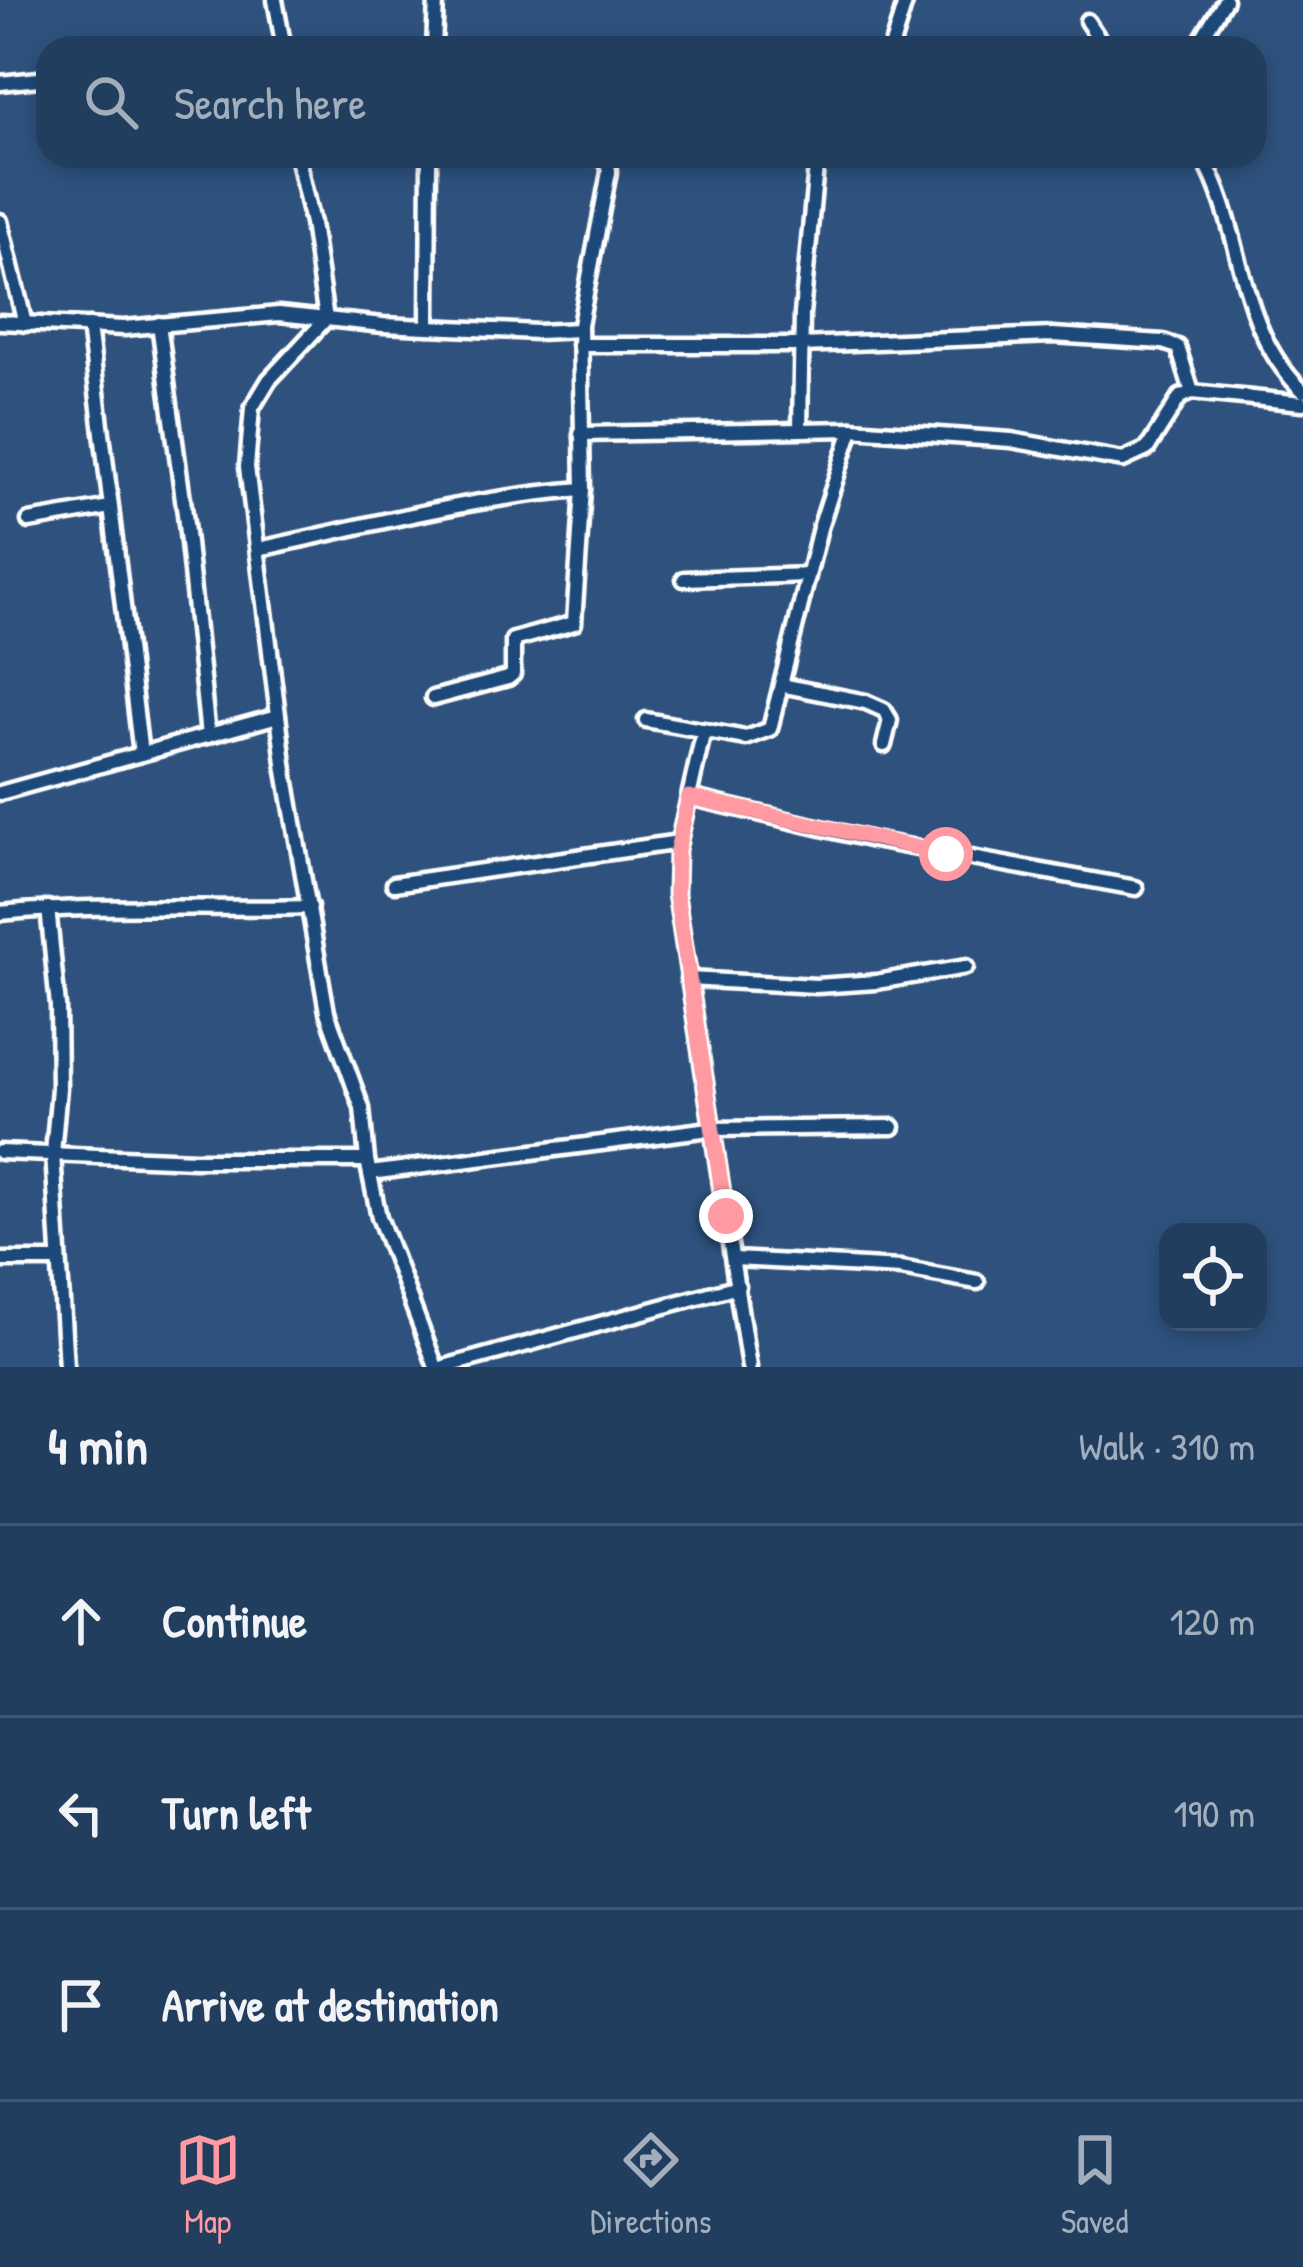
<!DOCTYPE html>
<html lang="en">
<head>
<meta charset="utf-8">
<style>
	body { margin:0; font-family:"Patrick Hand",sans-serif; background:#2a4564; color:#f1f3f6 }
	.controls { position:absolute; right:36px; bottom:36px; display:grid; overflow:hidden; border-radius:24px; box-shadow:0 6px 18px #0003 }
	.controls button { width:108px; height:108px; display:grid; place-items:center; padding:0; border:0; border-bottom:3px solid #3f5773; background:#223e5e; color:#f1f3f6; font:60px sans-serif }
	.stop { position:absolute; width:36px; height:36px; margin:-27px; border:9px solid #ff9aa2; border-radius:50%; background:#fff }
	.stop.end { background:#ff9aa2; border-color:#fff; box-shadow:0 3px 12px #0008 }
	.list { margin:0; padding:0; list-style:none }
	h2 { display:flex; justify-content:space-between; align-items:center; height:156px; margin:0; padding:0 48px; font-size:51px }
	h2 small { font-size:39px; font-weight:400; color:#a2aebc }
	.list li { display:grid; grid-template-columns:78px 1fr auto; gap:36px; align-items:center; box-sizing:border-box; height:192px; padding:0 48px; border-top:3px solid #3f5773 }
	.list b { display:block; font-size:45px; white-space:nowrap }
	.list em { font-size:39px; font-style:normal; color:#a2aebc }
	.icon { flex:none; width:66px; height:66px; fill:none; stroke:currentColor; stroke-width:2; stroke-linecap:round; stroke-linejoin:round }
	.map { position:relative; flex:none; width:1303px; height:1367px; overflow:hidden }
	.search { position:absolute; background:#223e5e; box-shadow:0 6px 18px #0003; left:36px; right:36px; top:36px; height:132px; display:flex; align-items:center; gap:30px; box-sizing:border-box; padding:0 42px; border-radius:36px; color:#a2aebc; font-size:45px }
	.sheet { height:732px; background:#223e5e }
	nav { display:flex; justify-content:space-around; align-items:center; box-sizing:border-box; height:168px; border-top:3px solid #3f5773; background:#223e5e; font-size:33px; color:#a2aebc }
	nav a { display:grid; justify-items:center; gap:6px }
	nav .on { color:#ff9aa2 }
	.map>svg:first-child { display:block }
</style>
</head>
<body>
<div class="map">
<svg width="1303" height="1367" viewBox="0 0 1303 1367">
	<rect width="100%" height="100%" fill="#2e527d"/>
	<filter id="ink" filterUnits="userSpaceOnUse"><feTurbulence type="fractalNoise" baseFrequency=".00833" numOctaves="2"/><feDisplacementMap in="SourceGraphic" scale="24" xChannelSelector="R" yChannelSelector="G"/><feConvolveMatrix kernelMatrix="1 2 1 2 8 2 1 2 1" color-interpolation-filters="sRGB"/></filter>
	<g filter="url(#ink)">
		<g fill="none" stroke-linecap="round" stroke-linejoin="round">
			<g stroke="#fff" stroke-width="21">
				<g id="street">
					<path d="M275,0L284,48"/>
					<path d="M1087,21L1105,48"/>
					<path d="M434,48L436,0"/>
					<path d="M891,48L906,0"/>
					<path d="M1196,48L1225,0"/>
					<path d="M0,83L48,78"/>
					<path d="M297,156L312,223L326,319L269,380L252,408L247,467L285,771L327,1012L362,1108L367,1160L379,1217L436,1367"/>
					<path d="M1202,156C1246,234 1236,328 1303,391"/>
					<path d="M0,221L25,324"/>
					<path d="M0,322L124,328L279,314L383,325L537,332L580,330"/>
					<path d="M159,324L185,514L208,736"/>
					<path d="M89,326L141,754"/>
					<path d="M428,327L429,156"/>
					<path d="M579,345H801L1053,335L1163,342L1178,347L1192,392"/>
					<path d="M800,429L802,314L817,156"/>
					<path d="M581,434L852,429L1011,440L1123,460L1147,449L1180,397L1192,392L1303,403"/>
					<path d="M29,521L110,507"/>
					<path d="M259,549C366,526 473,497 583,489"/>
					<path d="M684,579L808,575"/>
					<path d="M781,685L866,702L884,710L890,720L884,745"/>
					<path d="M433,698L508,678L513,674V640L574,623L583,489L580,325L609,172L608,162L599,157L562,156"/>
					<path d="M646,720L746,738L770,729L820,528L852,429"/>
					<path d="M704,730L677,850L676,894L749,1367"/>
					<path d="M0,793L278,716"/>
					<path d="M689,797L873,840L1136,888"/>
					<path d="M394,884L679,842"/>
					<path d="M48,908L58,1006L59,1088L53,1153L66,1367"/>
					<path d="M0,913C103,903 206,910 310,907"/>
					<path d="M688,979L816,986L876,982L966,967"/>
					<path d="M0,1152L195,1160H367"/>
					<path d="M370,1173L710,1129L893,1127"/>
					<path d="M734,1259L901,1268L977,1282"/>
					<path d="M0,1260H58"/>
					<path d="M444,1367L738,1286"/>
				</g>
			</g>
			<use href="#street" stroke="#1f4a7a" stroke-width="12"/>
		</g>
	</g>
	<g fill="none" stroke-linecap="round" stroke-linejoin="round" filter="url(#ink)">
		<path stroke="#ff9aa2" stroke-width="15" d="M726,1216L676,894L677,850L689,797L946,854"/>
	</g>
</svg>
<div class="controls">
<button><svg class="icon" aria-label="locate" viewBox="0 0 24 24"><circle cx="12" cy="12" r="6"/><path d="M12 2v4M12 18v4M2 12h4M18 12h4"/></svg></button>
</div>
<div class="stop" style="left:946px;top:854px"></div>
<div class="stop end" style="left:726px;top:1216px"></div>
<div class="search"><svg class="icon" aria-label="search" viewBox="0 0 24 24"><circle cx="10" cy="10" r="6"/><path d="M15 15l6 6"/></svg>Search here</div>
</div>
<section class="sheet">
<h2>4 min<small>Walk · 310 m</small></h2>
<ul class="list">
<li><svg class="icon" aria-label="ahead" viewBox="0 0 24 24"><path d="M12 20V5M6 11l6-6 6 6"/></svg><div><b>Continue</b></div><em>120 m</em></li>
<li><svg class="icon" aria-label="left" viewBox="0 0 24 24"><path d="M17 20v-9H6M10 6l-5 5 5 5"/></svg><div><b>Turn left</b></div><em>190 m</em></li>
<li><svg class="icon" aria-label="arrive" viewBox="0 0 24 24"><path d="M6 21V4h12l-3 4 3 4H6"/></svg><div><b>Arrive at destination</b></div></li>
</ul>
</section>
<nav>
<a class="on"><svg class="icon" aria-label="map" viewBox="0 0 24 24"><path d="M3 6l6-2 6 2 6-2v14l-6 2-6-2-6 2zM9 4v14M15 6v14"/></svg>Map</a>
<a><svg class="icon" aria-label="directions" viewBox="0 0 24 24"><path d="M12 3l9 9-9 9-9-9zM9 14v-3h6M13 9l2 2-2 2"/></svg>Directions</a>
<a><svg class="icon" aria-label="saved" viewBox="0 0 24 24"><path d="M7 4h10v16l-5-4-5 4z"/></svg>Saved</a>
</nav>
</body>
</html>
